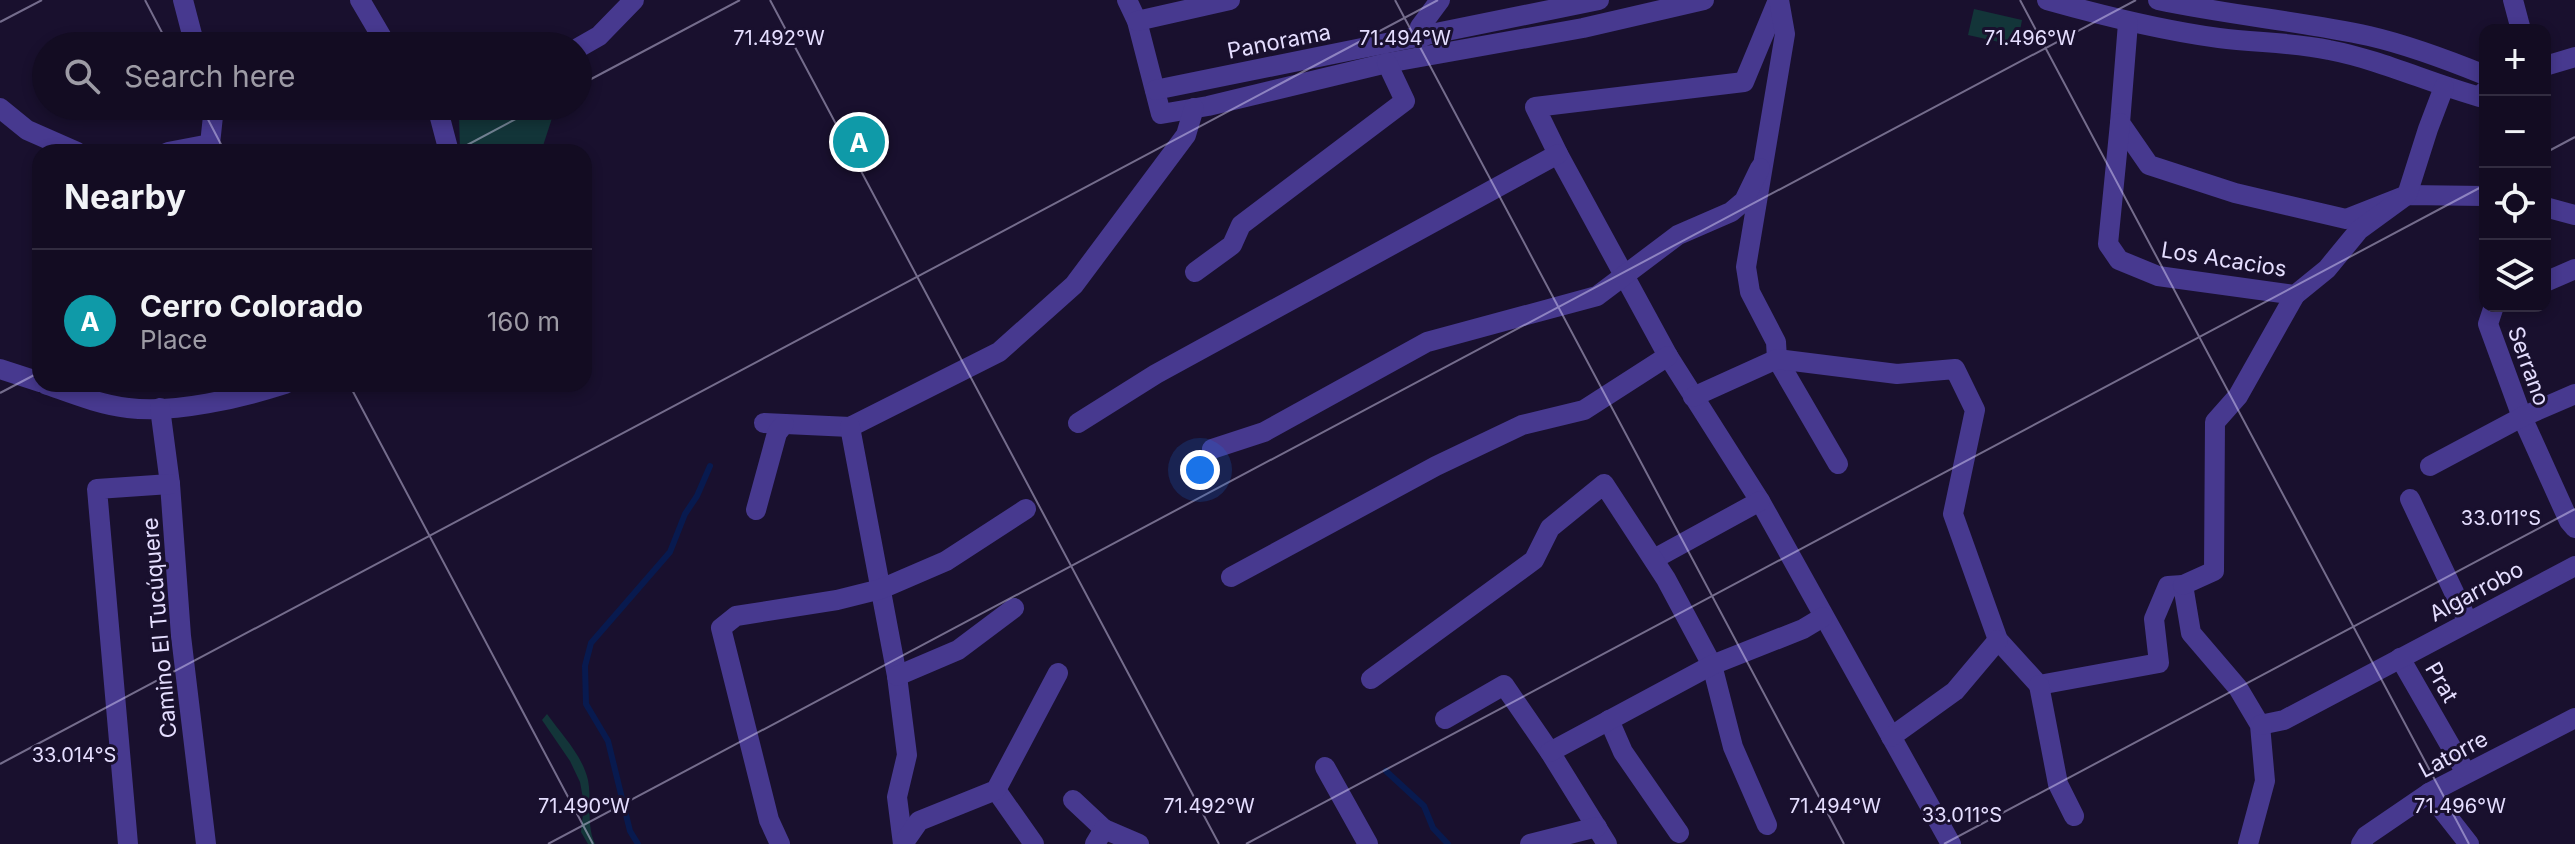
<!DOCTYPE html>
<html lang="en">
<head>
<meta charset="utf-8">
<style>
	body { margin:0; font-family:Inter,sans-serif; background:#201a2f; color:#f1f3f6 }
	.controls { position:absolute; right:24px; top:24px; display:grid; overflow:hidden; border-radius:16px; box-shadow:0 4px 12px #0003 }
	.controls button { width:72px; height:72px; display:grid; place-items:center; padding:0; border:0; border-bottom:2px solid #322c40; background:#130c22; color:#f1f3f6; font:40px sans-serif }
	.you { position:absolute; left:1200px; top:470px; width:28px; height:28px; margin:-20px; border:6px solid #fff; border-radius:50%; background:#1a73e8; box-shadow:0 0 0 12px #1a73e833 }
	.badge { display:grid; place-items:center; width:52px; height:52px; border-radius:50%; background:#2563eb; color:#fff; font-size:26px; font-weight:700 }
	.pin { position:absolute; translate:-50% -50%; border:4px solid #fff; box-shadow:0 2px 8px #0006 }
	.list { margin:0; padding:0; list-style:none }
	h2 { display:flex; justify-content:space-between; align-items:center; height:104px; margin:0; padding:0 32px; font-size:34px }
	h2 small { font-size:26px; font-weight:400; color:#9d9ba5 }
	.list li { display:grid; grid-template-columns:52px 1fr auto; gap:24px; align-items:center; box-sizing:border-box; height:144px; padding:0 32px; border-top:2px solid #322c40 }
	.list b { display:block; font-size:30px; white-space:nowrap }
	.list p { margin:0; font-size:26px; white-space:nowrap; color:#9d9ba5 }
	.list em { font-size:26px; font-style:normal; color:#9d9ba5 }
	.icon { flex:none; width:44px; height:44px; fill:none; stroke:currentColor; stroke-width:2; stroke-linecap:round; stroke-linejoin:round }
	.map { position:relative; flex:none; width:2575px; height:844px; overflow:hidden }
	.search { position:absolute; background:#130c22; box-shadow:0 4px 12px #0003; left:32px; top:32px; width:560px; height:88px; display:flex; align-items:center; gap:20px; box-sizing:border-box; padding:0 28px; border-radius:44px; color:#9d9ba5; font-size:30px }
	.panel { position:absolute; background:#130c22; box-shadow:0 4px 12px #0003; left:32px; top:144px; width:560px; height:248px; border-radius:24px }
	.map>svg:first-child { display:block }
</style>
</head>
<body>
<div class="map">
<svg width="2575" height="844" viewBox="0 0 2575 844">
	<rect width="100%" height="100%" fill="#19102e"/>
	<g fill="#133539">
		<path d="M1974,9L2022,20L2017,46L1968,35Z"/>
		<path d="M554,112L541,152H460L459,116Z"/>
		<path d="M547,714C562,735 582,755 588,780C592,802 586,825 595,844H588L581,832L584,804L580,782L570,761L542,720Z"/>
	</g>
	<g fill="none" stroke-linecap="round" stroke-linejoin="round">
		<g stroke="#081a4f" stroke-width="6">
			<path d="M1386,771L1424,806L1433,828L1448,844"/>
			<path d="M638,844L630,831L608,741L586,704L585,666L591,643L670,552L685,514L697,496L710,466"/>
		</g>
		<g stroke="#47398f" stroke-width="20">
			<path d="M183,0L195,46"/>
			<path d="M360,0L387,46"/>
			<path d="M1127,0L1137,21L1161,114L1208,106L1387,63L1583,28L1704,0"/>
			<path d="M1778,0L1744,82L1535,107L1558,154L1668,356L1760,501L1951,844"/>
			<path d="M1779,0L1785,34L1746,267L1750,292L1776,342L1777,359L1838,464"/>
			<path d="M2047,0C2104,16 2160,30 2219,38C2255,43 2293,42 2329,50C2381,60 2429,83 2480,97L2485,91"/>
			<path d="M2158,0C2228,15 2299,21 2369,36C2408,45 2448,60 2485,75"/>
			<path d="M2513,0L2521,30"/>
			<path d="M1137,21L1230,0"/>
			<path d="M2128,23L2120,123L2149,165L2235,193L2346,219L2407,195L2485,196"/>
			<path d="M1423,37L1420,27L1440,0"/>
			<path d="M578,48L599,36L634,0"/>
			<path d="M2545,66L2575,57"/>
			<path d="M1155,90L1599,0"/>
			<path d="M433,106L439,114L449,152"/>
			<path d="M0,108L27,130L77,152"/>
			<path d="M2120,123L2108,244L2119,260L2158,276L2295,295L2327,269L2359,230L2407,195L2428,129L2444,87"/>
			<path d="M168,152L210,144L213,116L211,106"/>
			<path d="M2545,207L2575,215"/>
			<path d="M1195,272L1232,245L1241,225L1405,101L1387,63"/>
			<path d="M2545,282L2575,269"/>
			<path d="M2494,306L2488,324L2522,417L2569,521L2575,528"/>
			<path d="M0,369L40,382"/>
			<path d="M45,384C71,393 100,405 128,408C174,414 241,398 285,384"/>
			<path d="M1693,397L1777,359L1897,374L1955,369L1975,410L1953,514L1998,640L2039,685L2159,663L2154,619L2168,586L2183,585L2191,633L2238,688L2260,725L2265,781L2248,844"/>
			<path d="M160,408L170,484L181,636L206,844"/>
			<path d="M764,423L850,427L999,352L1074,285L1186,135L1194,108"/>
			<path d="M1078,423L1156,374L1558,154"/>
			<path d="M850,427L897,676L907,755L897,797L903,844"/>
			<path d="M1212,449L1264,432L1427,342L1597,296L1678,235L1731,212L1744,201L1760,168"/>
			<path d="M2430,466L2522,417L2575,394"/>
			<path d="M2410,499L2468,622"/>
			<path d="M756,510L777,433L784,424"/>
			<path d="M1654,559L1760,501"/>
			<path d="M1231,577L1436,466L1522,425L1584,410L1668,356"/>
			<path d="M2183,585L2214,571L2215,422L2238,396L2295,295"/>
			<path d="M2400,658L2466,773"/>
			<path d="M897,676L958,650L1014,608"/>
			<path d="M1371,679L1534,560L1550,528L1604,484L1666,579L1712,665L1733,747L1767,825"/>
			<path d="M2039,685L2058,784L2074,816"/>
			<path d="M1445,719L1504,685L1550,752L1607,844"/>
			<path d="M1609,720L1623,752L1679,833"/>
			<path d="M2260,725L2284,720L2575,566"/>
			<path d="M1891,737L1955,691L1998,640"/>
			<path d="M1550,752L1712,665L1803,629L1823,617"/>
			<path d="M1325,767L1368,844"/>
			<path d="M996,790L1034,844"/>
			<path d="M2429,793L2469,844"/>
			<path d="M1073,800L1104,829"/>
			<path d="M128,844L97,489L170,484"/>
			<path d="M780,844L769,820L721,628L736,616L837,600L881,589L946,561L1026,509"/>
			<path d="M903,844L919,821L996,790L1058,673"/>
			<path d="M1095,844L1104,829L1139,844"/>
			<path d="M1530,844L1597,827"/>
			<path d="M2361,844L2366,836L2429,793L2575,718"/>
		</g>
	</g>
	<path fill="none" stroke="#e5deff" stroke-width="2" stroke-opacity="0.45" d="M145,0L169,46M770,0L1219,844M1395,0L1844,844M2020,0L2469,844M0,22L42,0M578,86L740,0M201,106L225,152M454,152L540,106M2545,153L2575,137M349,384L593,844M0,393L40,372M0,764L1438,0M548,844L2136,0M1246,844L2485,185M1944,844L2575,509"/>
	<g text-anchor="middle" stroke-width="6" stroke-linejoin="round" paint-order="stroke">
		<g font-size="22" fill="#e5deff" stroke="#19102e">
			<text transform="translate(1279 41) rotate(-11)" y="8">Panorama</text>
			<text transform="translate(2224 259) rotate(9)" y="8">Los Acacios</text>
			<text transform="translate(2529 366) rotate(70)" y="8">Serrano</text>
			<text transform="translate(2476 591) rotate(-28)" y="8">Algarrobo</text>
			<text transform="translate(159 628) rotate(-95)" y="8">Camino El Tucúquere</text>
			<text transform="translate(2442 682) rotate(60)" y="8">Prat</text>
			<text transform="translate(2453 754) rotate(-28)" y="8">Latorre</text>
		</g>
	</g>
	<g font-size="20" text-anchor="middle" fill="#e5deff" stroke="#19102e" stroke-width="6" stroke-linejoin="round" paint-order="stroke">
		<text x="779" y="45">71.492°W</text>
		<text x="1405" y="45">71.494°W</text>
		<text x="2030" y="45">71.496°W</text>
		<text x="2501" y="525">33.011°S</text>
		<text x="74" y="762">33.014°S</text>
		<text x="584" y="813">71.490°W</text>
		<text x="1209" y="813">71.492°W</text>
		<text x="1835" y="813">71.494°W</text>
		<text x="2460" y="813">71.496°W</text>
		<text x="1962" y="822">33.011°S</text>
	</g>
</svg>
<div class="controls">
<button>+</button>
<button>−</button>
<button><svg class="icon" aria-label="locate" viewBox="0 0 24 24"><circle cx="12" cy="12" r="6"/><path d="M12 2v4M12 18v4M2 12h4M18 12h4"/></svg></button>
<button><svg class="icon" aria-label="layers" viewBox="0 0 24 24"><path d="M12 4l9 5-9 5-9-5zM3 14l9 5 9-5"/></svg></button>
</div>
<div class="you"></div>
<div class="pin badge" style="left:859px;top:142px;background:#0f9aa8">A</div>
<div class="search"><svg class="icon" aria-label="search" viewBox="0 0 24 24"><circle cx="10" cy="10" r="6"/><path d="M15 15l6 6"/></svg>Search here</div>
<section class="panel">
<h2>Nearby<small></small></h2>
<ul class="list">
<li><span class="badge" style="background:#0f9aa8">A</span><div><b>Cerro Colorado</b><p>Place</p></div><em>160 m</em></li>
</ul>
</section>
</div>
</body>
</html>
